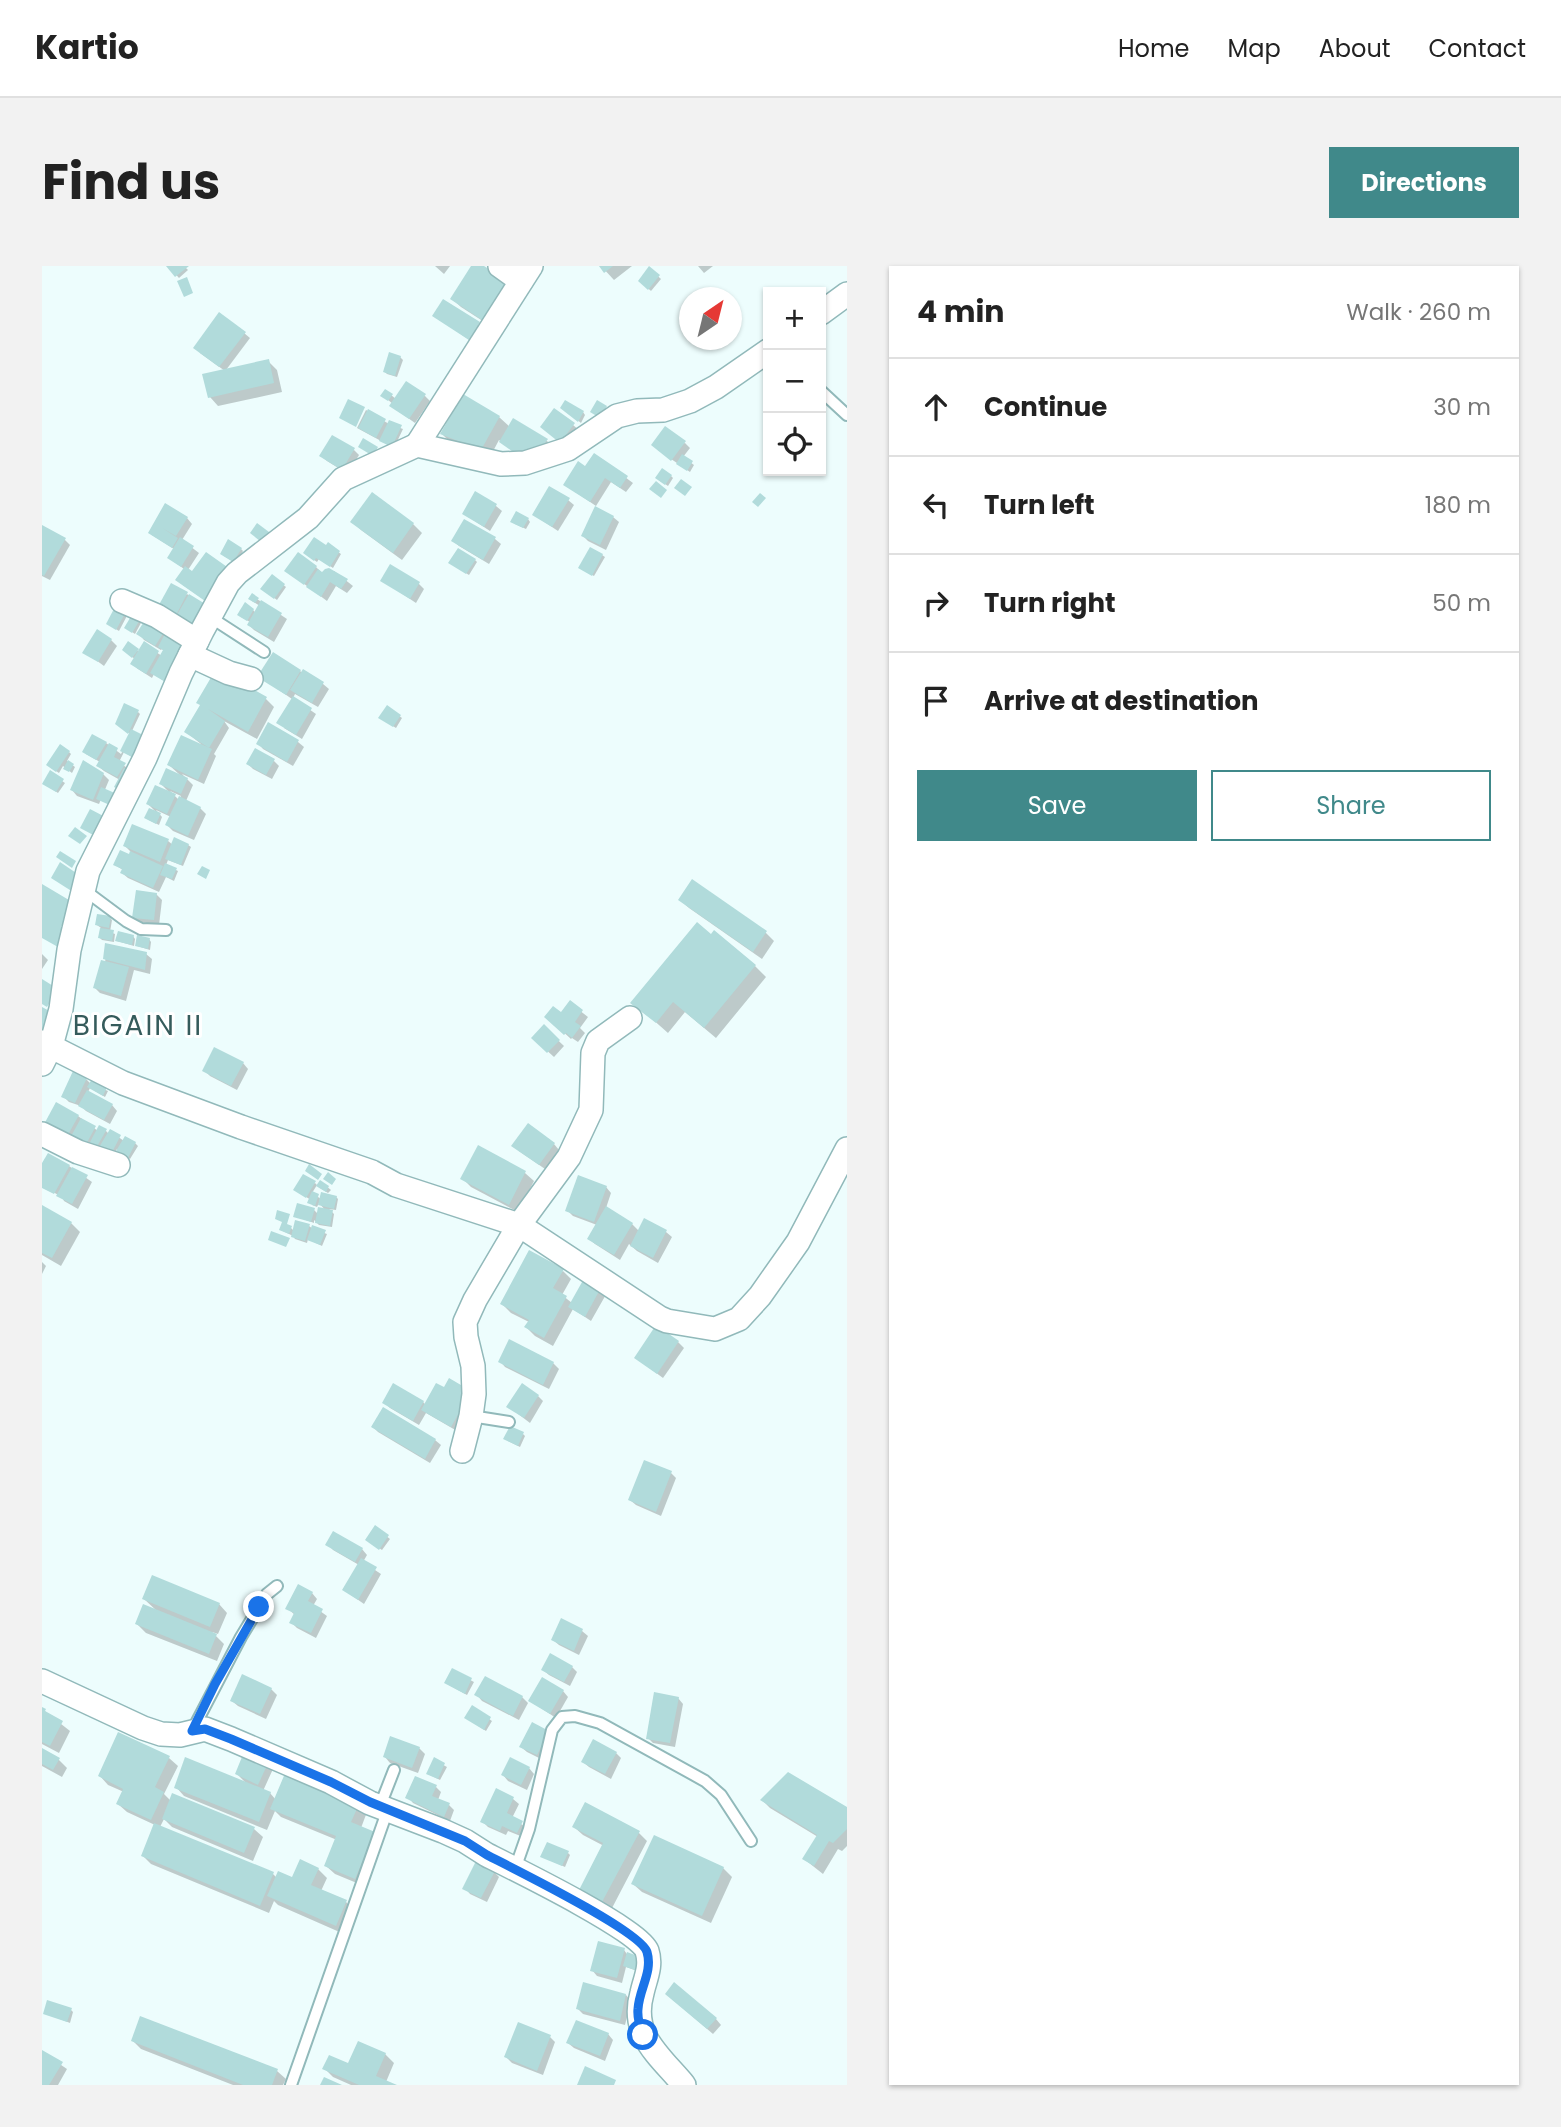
<!DOCTYPE html>
<html lang="en">
<head>
<meta charset="utf-8">
<style>
	body { margin:0; font-family:Poppins,sans-serif; background:#f2f2f2; color:#222 }
	.controls { position:absolute; right:21px; top:21px; display:grid; overflow:hidden; border-radius:0px; box-shadow:0 2px 5px #0004 }
	.controls button { width:63px; height:63px; display:grid; place-items:center; padding:0; border:0; border-bottom:2px solid #e0e0e0; background:#fff; color:#222; font:35px sans-serif }
	.compass { position:absolute; left:637px; top:21px; width:63px; height:63px; border-radius:50%; background:#fff; box-shadow:0 2px 5px #0004; rotate:35deg }
	.stop { position:absolute; width:21px; height:21px; margin:-16px; border:5px solid #1a73e8; border-radius:50%; background:#fff }
	.stop.end { background:#1a73e8; border-color:#fff; box-shadow:0 2px 7px #0008 }
	.list { margin:0; padding:0; list-style:none }
	h2 { display:flex; justify-content:space-between; align-items:center; height:91px; margin:0; padding:0 28px; font-size:30px }
	h2 small { font-size:23px; font-weight:400; color:#767676 }
	.list li { display:grid; grid-template-columns:46px 1fr auto; gap:21px; align-items:center; box-sizing:border-box; height:98px; padding:0 28px; border-top:2px solid #e0e0e0 }
	.list b { display:block; font-size:26px; white-space:nowrap }
	.list em { font-size:23px; font-style:normal; color:#767676 }
	.actions { display:flex; gap:14px; padding:21px 28px }
	.actions a { flex:1; padding:16px 0; border:2px solid #40898a; border-radius:0px; text-align:center; font-size:24px; color:#40898a }
	.actions .main { background:#40898a; color:#fff }
	.icon { flex:none; width:38px; height:38px; fill:none; stroke:currentColor; stroke-width:2; stroke-linecap:round; stroke-linejoin:round }
	.map { position:relative; flex:none; width:805px; height:1819px; overflow:hidden; border-radius:0px }
	header { display:flex; align-items:center; gap:42px; box-sizing:border-box; height:98px; padding:0 35px; background:#fff; border-bottom:2px solid #e0e0e0 }
	header strong { font-size:33px }
	nav { display:flex; gap:38px; margin-inline-start:auto; font-size:24px }
	.intro { display:flex; align-items:center; justify-content:space-between; box-sizing:border-box; height:168px; padding:0 42px }
	h1 { margin:0; font-size:49px }
	.button { padding:18px 32px; border-radius:0px; background:#40898a; color:#fff; font-size:24px; font-weight:700 }
	main { display:flex; gap:42px; padding:0 42px }
	aside { flex:1; background:#fff; border-radius:0px; box-shadow:0 2px 5px #0004 }
	.map>svg:first-child { display:block }
</style>
</head>
<body>
<header>
<strong>Kartio</strong>
<nav><a>Home</a><a>Map</a><a>About</a><a>Contact</a></nav>
</header>
<div class="intro"><h1>Find us</h1><a class="button">Directions</a></div>
<main>
<div class="map">
<svg width="805" height="1819" viewBox="0 0 805 1819">
	<rect width="100%" height="100%" fill="#edfdfd"/>
	<g fill="#0003" fill-rule="evenodd">
		<path d="M126,0H142L146,4L137,12Z"/>
		<path d="M393,0H408L402,8Z"/>
		<path d="M431,0H439L464,16L473,25L450,61L419,41L410,33Z"/>
		<path d="M559,0H590L572,14Z"/>
		<path d="M656,0H671L662,7Z"/>
		<path d="M608,3L619,13L609,25L598,15Z"/>
		<path d="M402,35L442,63L433,78L393,50Z"/>
		<path d="M202,67L208,72L184,104L226,95L235,104L240,126L176,140L168,131L183,105L158,87Z"/>
		<path d="M358,91L361,94L355,111L345,108L343,106Z"/>
		<path d="M344,125L354,133L383,130L388,135L373,157L349,140L351,138L340,129Z"/>
		<path d="M521,142L541,146L543,149L539,157Z"/>
		<path d="M324,144L347,158L361,163L352,182L315,162Z"/>
		<path d="M513,144L537,164L524,181L506,166Z"/>
		<path d="M457,151L468,161L472,155L505,175L510,180L481,193L457,174L448,191L408,176L400,168Z"/>
		<path d="M643,177L648,182L641,191L652,199L648,206L616,184Z"/>
		<path d="M312,184L317,189L306,208L285,195L279,190Z"/>
		<path d="M553,189L591,217L584,226L569,216L554,240L523,219L544,202Z"/>
		<path d="M629,210L631,212L626,220L617,214Z"/>
		<path d="M330,228L371,258L380,267L360,294L319,264L310,255Z"/>
		<path d="M434,228L454,240L460,245L448,265L422,248Z"/>
		<path d="M526,234L532,239L516,265L492,249Z"/>
		<path d="M571,251L577,256L564,284L546,275L541,270Z"/>
		<path d="M145,252L150,258L140,274L157,287L146,304L170,339L141,319L142,303L127,292L132,283L110,269L120,262L114,256Z"/>
		<path d="M486,253L488,256L484,263L473,258Z"/>
		<path d="M422,255L453,273L459,278L447,298L417,280L411,275Z"/>
		<path d="M0,261L23,274L28,279L8,314L0,310Z"/>
		<path d="M286,279L299,288L291,302L277,293L275,296L265,289L284,281Z"/>
		<path d="M199,283L201,285L194,297L182,290Z"/>
		<path d="M560,289L563,291L552,310L541,304Z"/>
		<path d="M433,294L435,296L427,309L411,299Z"/>
		<path d="M274,301L281,308L292,305L311,320L305,327L294,320L285,335L245,305Z"/>
		<path d="M230,310L244,321L235,334L223,325Z"/>
		<path d="M341,315L377,318L382,323L374,337Z"/>
		<path d="M145,328L170,346L121,351Z"/>
		<path d="M215,333L245,353L232,376L212,364L207,359L208,356L199,351L211,344L214,347L218,340L210,335Z"/>
		<path d="M85,344L87,346L77,365L69,360Z"/>
		<path d="M98,353L100,355L93,368L87,364Z"/>
		<path d="M124,362L131,421L112,408L110,412L96,403L90,398L93,393L84,386L87,378L97,386L102,378L120,390L123,386L120,383L119,384L102,374L97,368Z"/>
		<path d="M69,374L75,380L62,400L43,386Z"/>
		<path d="M232,389L261,407L262,406L281,418L287,423L276,441L253,428L251,432L274,448L260,473L242,462L250,433L218,411Z"/>
		<path d="M224,433L232,441L215,473L182,455L187,462L172,488L174,490L162,518L140,508L151,519L144,535L158,542L164,548L152,574L131,565L125,559L129,551L114,544L120,551L117,559L107,554L116,548L106,538L129,528L119,518L139,510L127,499L159,478L144,466L160,440ZM128,525L139,530L137,534Z"/>
		<path d="M345,441L360,452L354,462L341,454Z"/>
		<path d="M96,446L98,448L90,465L101,498L82,486L77,496L88,504L78,514L62,505L56,500L58,496L44,488L64,477L79,488L89,469L76,458Z"/>
		<path d="M227,459L256,476L262,481L251,500L221,483L216,477Z"/>
		<path d="M27,486L29,488L25,495L33,501L30,507L21,500L17,507L8,501Z"/>
		<path d="M232,495L237,500L230,513L211,503L206,498Z"/>
		<path d="M61,508L67,514L57,538L35,530L30,524Z"/>
		<path d="M20,515L23,517L16,527L4,519Z"/>
		<path d="M91,560L126,575L131,579H146L149,581L141,600L126,594L124,599L136,605L132,615L124,611L117,626L86,612L80,607L81,604L73,599L87,591L89,586L83,580Z"/>
		<path d="M114,628L120,634L117,659L98,656L92,651Z"/>
		<path d="M638,634L724,667L732,675L720,693L647,642Z"/>
		<path d="M68,652L70,654L68,666L73,668L72,676L60,674L58,672L59,662L55,659Z"/>
		<path d="M91,670L93,673L92,680L75,675Z"/>
		<path d="M107,673L109,676L108,684L95,680Z"/>
		<path d="M65,679L104,688L110,693L108,708L92,704L84,735L58,727L53,722L63,697Z"/>
		<path d="M0,688L6,694L0,703Z"/>
		<path d="M713,700L724,711L674,772L643,746L626,767L591,736Z"/>
		<path d="M528,737L546,751L538,762L543,767L536,776L530,772L529,773L505,751L520,748Z"/>
		<path d="M502,761L522,780L512,791L491,772Z"/>
		<path d="M201,797L206,803L195,824L168,810L163,805Z"/>
		<path d="M44,813L49,818L66,825L63,831L48,822L46,826L70,839L75,845L68,858L44,845L39,840L27,836L21,830Z"/>
		<path d="M36,850L56,865H64L67,868L68,865L82,875L84,872L93,877L96,880L88,893L75,883L71,891L7,866Z"/>
		<path d="M512,878L517,884L503,903L477,885Z"/>
		<path d="M436,881L483,907L492,915L476,946L429,921L420,912Z"/>
		<path d="M27,900L50,916L36,943L22,935L20,931L0,920V901Z"/>
		<path d="M279,916L289,924L286,927L278,922L275,919L270,927L279,933L294,931L296,933L294,944L287,943L292,948L290,961L277,959L272,954V957L253,950L272,944L276,948L284,945L277,937L275,941L270,939L269,934L256,926L273,917L276,920Z"/>
		<path d="M564,921L569,927L564,942L590,958L597,965L624,966L630,971L616,997L595,985L587,978L578,994L553,978L547,973L555,959L531,950L525,944Z"/>
		<path d="M0,941L29,957L38,966L19,1000L0,989Z"/>
		<path d="M267,960L271,963L285,968L280,980L266,973L265,977L253,973L251,970L239,964L249,962L252,965Z"/>
		<path d="M0,996L4,1000L0,1008Z"/>
		<path d="M521,1005L529,1013L520,1029L530,1037L545,1011L566,1025L549,1055L531,1043L511,1080L493,1070L484,1061L487,1056L469,1047L460,1038Z"/>
		<path d="M468,1075L511,1097L517,1103L507,1123L463,1101L458,1095Z"/>
		<path d="M636,1076L642,1082L621,1112L594,1092Z"/>
		<path d="M403,1123L423,1124L415,1165L384,1147L377,1159L348,1142L342,1136H381L384,1139Z"/>
		<path d="M496,1130L501,1135L488,1157L467,1141Z"/>
		<path d="M331,1161L393,1174L399,1179L388,1197L336,1166Z"/>
		<path d="M481,1168L483,1170L478,1181L466,1175Z"/>
		<path d="M629,1207L634,1212L619,1250L594,1239L588,1234Z"/>
		<path d="M334,1262L348,1273L340,1284L328,1276Z"/>
		<path d="M286,1278L320,1283L325,1289L321,1296L339,1308L322,1338L302,1324L317,1299L291,1284Z"/>
		<path d="M270,1327L275,1333L271,1340L285,1350L274,1372L255,1362L249,1356L253,1349L245,1342Z"/>
		<path d="M102,1333L177,1338L185,1347L176,1368L170,1366L182,1378L175,1395L104,1367L95,1358L116,1346Z"/>
		<path d="M520,1355L540,1365L546,1370L537,1389L517,1379L511,1374Z"/>
		<path d="M530,1401L535,1406L528,1420L507,1409L501,1404Z"/>
		<path d="M411,1405L432,1416L425,1429L407,1419Z"/>
		<path d="M229,1423L235,1429L224,1453L196,1440L190,1435Z"/>
		<path d="M521,1425L526,1431L514,1452L488,1435Z"/>
		<path d="M435,1429L480,1431L486,1437L477,1454L440,1435Z"/>
		<path d="M636,1432L641,1438L633,1481L611,1477L606,1472Z"/>
		<path d="M431,1442L450,1455L444,1465L427,1454Z"/>
		<path d="M0,1443L28,1465L17,1487L0,1478Z"/>
		<path d="M506,1466L501,1494L485,1486L479,1481Z"/>
		<path d="M377,1482L383,1488L376,1507L348,1497L343,1491Z"/>
		<path d="M0,1484L17,1494L25,1502L20,1511L0,1500Z"/>
		<path d="M574,1487L579,1492L569,1513L547,1501L541,1496Z"/>
		<path d="M127,1492L136,1500L122,1528L129,1535L212,1563L221,1571L211,1595L130,1561L122,1553L118,1561L231,1608L235,1612L251,1613L276,1603L285,1612L279,1625L304,1636L312,1644L302,1668L236,1639L232,1635L227,1647L109,1598L101,1590L113,1559L85,1546L76,1538L82,1526L66,1519L58,1510Z"/>
		<path d="M392,1494L405,1501L398,1514L388,1509Z"/>
		<path d="M225,1498L231,1503L221,1525L228,1527L234,1534L245,1507L325,1546L319,1562L332,1567L341,1576L322,1620L293,1608L284,1600L295,1574L239,1551L233,1545L225,1564L142,1530L134,1521L205,1518L195,1508Z"/>
		<path d="M487,1502L492,1508L485,1524L466,1515L461,1509Z"/>
		<path d="M394,1521L399,1526L396,1534L407,1539L412,1544L408,1555L371,1537L366,1531Z"/>
		<path d="M455,1525L471,1533L477,1538L470,1552L485,1562L481,1571L466,1565L464,1569L446,1561L440,1555Z"/>
		<path d="M720,1534L805,1543V1580L800,1585L796,1583L781,1608L762,1593L776,1571L728,1542Z"/>
		<path d="M532,1561L596,1566L605,1575L569,1644L548,1632L539,1624L562,1580L541,1569Z"/>
		<path d="M526,1587L528,1589L523,1601L503,1592Z"/>
		<path d="M681,1602L690,1611L669,1657L600,1626L591,1618Z"/>
		<path d="M452,1606L457,1611L445,1636L428,1628L423,1622Z"/>
		<path d="M582,1684L598,1706L584,1701L580,1717L555,1710L550,1704Z"/>
		<path d="M584,1729L589,1735L583,1759L541,1748L536,1743Z"/>
		<path d="M630,1733L674,1753L679,1759L671,1768Z"/>
		<path d="M29,1744L31,1746L28,1757L3,1747Z"/>
		<path d="M566,1768L571,1774L563,1795L532,1782L526,1777Z"/>
		<path d="M508,1771L513,1776L501,1809L470,1797L464,1791Z"/>
		<path d="M91,1775L235,1805L244,1813L241,1819H191L99,1783Z"/>
		<path d="M0,1786L25,1803L16,1819H0Z"/>
		<path d="M343,1788L352,1797L344,1816L351,1819H309L291,1811L283,1803L307,1800Z"/>
	</g>
	<g fill="#b1dbdb">
		<path d="M124,0H147L133,11Z"/>
		<path d="M429,0H442L466,15L440,54L408,33Z"/>
		<path d="M557,0H571L562,7Z"/>
		<path d="M607,0L618,9L606,24L596,15Z"/>
		<path d="M145,11L151,27L142,31L135,15Z"/>
		<path d="M401,33L438,56L427,74L390,50Z"/>
		<path d="M177,46L204,66L177,101L151,82Z"/>
		<path d="M347,86L359,90L353,110L341,106Z"/>
		<path d="M227,93L232,117L166,132L160,108Z"/>
		<path d="M364,115L384,128L367,153L347,140Z"/>
		<path d="M343,123L351,128L346,135L338,130Z"/>
		<path d="M421,128L458,150L439,184L398,168Z"/>
		<path d="M306,133L323,141L314,161L297,152Z"/>
		<path d="M523,134L542,145L536,156L518,142Z"/>
		<path d="M555,134L565,140L558,152L548,146Z"/>
		<path d="M512,142L533,157L518,177L498,161Z"/>
		<path d="M326,143L344,153L334,172L316,162Z"/>
		<path d="M471,152L506,173L498,184L474,188L457,176Z"/>
		<path d="M347,154L360,159L350,181L337,175Z"/>
		<path d="M623,160L644,175L629,195L609,179Z"/>
		<path d="M290,169L313,182L300,204L277,190Z"/>
		<path d="M321,172L336,181L331,190L316,181Z"/>
		<path d="M552,187L586,210L578,222L563,212L548,236L521,219L536,195L543,200Z"/>
		<path d="M640,188L651,195L645,205L634,198Z"/>
		<path d="M620,202L630,209L623,219L613,212Z"/>
		<path d="M639,213L650,221L643,230L632,222Z"/>
		<path d="M614,215L625,224L619,232L607,223Z"/>
		<path d="M507,220L528,232L510,261L490,249Z"/>
		<path d="M433,225L455,238L442,261L420,248Z"/>
		<path d="M330,226L372,257L351,287L308,256Z"/>
		<path d="M718,227L724,232L716,241L710,236Z"/>
		<path d="M123,237L146,251L134,270L120,262L136,272L130,282L106,267Z"/>
		<path d="M553,240L572,250L558,279L539,270Z"/>
		<path d="M474,245L487,252L481,262L468,256Z"/>
		<path d="M422,253L454,271L441,294L409,275Z"/>
		<path d="M215,257L231,269L223,279L208,267Z"/>
		<path d="M0,259L24,272L2,310L0,309Z"/>
		<path d="M138,271L152,280L139,301L125,292Z"/>
		<path d="M272,271L284,279L286,276L298,285L288,301L274,292L272,295L261,287Z"/>
		<path d="M186,273L200,282L191,296L178,288Z"/>
		<path d="M548,281L561,288L550,310L536,302Z"/>
		<path d="M416,282L434,293L424,308L406,297Z"/>
		<path d="M164,286L188,303L163,335L133,314L143,300L150,305Z"/>
		<path d="M256,286L275,300L262,319L242,305Z"/>
		<path d="M348,298L378,316L368,333L338,315Z"/>
		<path d="M287,302L306,313L299,323L288,316L279,331L264,321L276,303L280,306L283,303Z"/>
		<path d="M230,308L243,318L232,333L218,323Z"/>
		<path d="M129,317L146,326L131,355L113,346Z"/>
		<path d="M210,327L217,332L213,337L206,333Z"/>
		<path d="M147,328L165,339L150,365L132,354Z"/>
		<path d="M219,334L240,347L226,371L205,359Z"/>
		<path d="M203,336L212,343L205,355L195,349Z"/>
		<path d="M75,337L86,342L74,364L64,358Z"/>
		<path d="M91,347L99,352L90,367L82,362Z"/>
		<path d="M107,348L126,360L113,380L94,368Z"/>
		<path d="M127,360L148,373L125,417L108,407L121,384L116,381Z"/>
		<path d="M55,363L70,373L56,396L40,387Z"/>
		<path d="M86,375L97,383L90,392L80,384Z"/>
		<path d="M102,375L117,385L104,408L88,398Z"/>
		<path d="M231,386L259,404L244,429L215,411Z"/>
		<path d="M174,403L225,431L206,466L166,443L183,455L167,482L142,466L158,439L154,437Z"/>
		<path d="M261,403L282,416L270,437L248,424Z"/>
		<path d="M251,430L270,442L254,469L234,457Z"/>
		<path d="M82,437L97,444L86,468L73,458Z"/>
		<path d="M345,439L359,449L351,461L336,452Z"/>
		<path d="M226,456L257,474L245,496L214,478Z"/>
		<path d="M89,463L107,472L96,494L78,485Z"/>
		<path d="M50,468L65,476L54,494L40,486Z"/>
		<path d="M139,469L170,483L156,514L125,499Z"/>
		<path d="M67,477L76,482L72,491L84,497L75,511L54,500Z"/>
		<path d="M18,478L28,485L14,506L4,499Z"/>
		<path d="M213,482L233,493L224,509L204,498Z"/>
		<path d="M26,494L32,498L27,506L21,503Z"/>
		<path d="M41,494L62,507L51,534L28,524Z"/>
		<path d="M82,502L92,507L82,526L72,521Z"/>
		<path d="M124,502L146,512L139,528L117,518Z"/>
		<path d="M8,504L22,513L14,526L0,518Z"/>
		<path d="M113,519L134,528L125,548L104,538Z"/>
		<path d="M59,521L75,528L70,540L54,533Z"/>
		<path d="M137,530L159,541L146,570L123,559Z"/>
		<path d="M107,542L119,547L114,558L102,552Z"/>
		<path d="M48,543L67,553L57,572L38,562Z"/>
		<path d="M90,558L127,573L118,596L81,580Z"/>
		<path d="M33,561L45,570L38,578L26,570Z"/>
		<path d="M132,571L147,578L139,599L123,593Z"/>
		<path d="M78,584L87,588L88,585L121,600L111,622L78,607L80,603L71,599Z"/>
		<path d="M18,585L34,595L30,602L14,591Z"/>
		<path d="M18,596L40,611L31,626L9,612Z"/>
		<path d="M123,597L135,602L130,613L118,609Z"/>
		<path d="M160,600L168,604L164,613L155,608Z"/>
		<path d="M650,613L725,665L711,686L636,634Z"/>
		<path d="M0,618L32,637L19,661L26,665L16,681L0,672Z"/>
		<path d="M94,624L115,627L112,654L90,652Z"/>
		<path d="M55,648L69,650L67,662L53,659Z"/>
		<path d="M655,656L669,668L672,664L714,699L662,762L631,736L614,757L588,737Z"/>
		<path d="M58,662L72,664L70,675L56,672Z"/>
		<path d="M76,665L92,669L90,679L73,675Z"/>
		<path d="M95,669L108,672L106,683L93,680Z"/>
		<path d="M63,677L105,686L103,704L61,693Z"/>
		<path d="M59,694L87,701L79,730L51,722Z"/>
		<path d="M0,713L16,723L5,741L0,738Z"/>
		<path d="M528,734L541,744L533,756L539,760L530,772L524,767L522,769L502,751L511,740L519,746Z"/>
		<path d="M0,741L13,748L0,771Z"/>
		<path d="M502,758L518,774L505,787L489,772Z"/>
		<path d="M172,781L202,796L189,820L160,805Z"/>
		<path d="M31,805L45,812L33,837L19,831Z"/>
		<path d="M50,813L65,821L61,830L45,821Z"/>
		<path d="M45,824L71,838L62,854L36,840Z"/>
		<path d="M14,836L37,849L23,874L0,862Z"/>
		<path d="M39,852L54,860L42,882L27,874Z"/>
		<path d="M486,857L513,877L497,899L469,880Z"/>
		<path d="M57,859L65,863L53,884L46,880Z"/>
		<path d="M68,863L79,869L68,890L56,883Z"/>
		<path d="M83,870L94,876L86,892L74,885Z"/>
		<path d="M436,879L484,905L467,939L418,913Z"/>
		<path d="M6,887L28,899L12,928L0,922V897Z"/>
		<path d="M267,898L280,908L276,914L263,905Z"/>
		<path d="M30,901L46,909L30,938L14,930Z"/>
		<path d="M286,906L294,913L290,919L281,913Z"/>
		<path d="M261,908L274,915L264,932L251,924Z"/>
		<path d="M536,909L565,920L552,956L523,945Z"/>
		<path d="M278,914L287,920L284,926L274,920Z"/>
		<path d="M270,925L277,928L273,940L265,937Z"/>
		<path d="M279,926L295,930L292,943L276,939Z"/>
		<path d="M255,937L273,942L269,956L251,951Z"/>
		<path d="M0,939L30,956L10,992L0,987Z"/>
		<path d="M564,940L591,957L572,989L545,973Z"/>
		<path d="M276,941L291,944L288,960L273,957Z"/>
		<path d="M235,944L248,948L245,958L250,960L247,968L237,964L240,956L233,953Z"/>
		<path d="M602,952L625,964L611,992L588,980Z"/>
		<path d="M253,954L268,958L263,975L249,971Z"/>
		<path d="M270,959L284,964L278,979L265,974Z"/>
		<path d="M229,965L248,972L244,981L226,974Z"/>
		<path d="M487,984L522,1003L511,1022L525,1030L502,1072L482,1061L487,1054L458,1038Z"/>
		<path d="M544,1009L561,1018L543,1051L526,1041Z"/>
		<path d="M614,1059L637,1075L615,1108L592,1092Z"/>
		<path d="M467,1073L512,1096L501,1119L456,1096Z"/>
		<path d="M407,1112L424,1122L419,1130L425,1133L409,1161L379,1144L394,1117L402,1121Z"/>
		<path d="M351,1117L382,1135L371,1155L340,1137Z"/>
		<path d="M480,1117L497,1129L482,1152L464,1141Z"/>
		<path d="M341,1141L394,1173L383,1193L329,1161Z"/>
		<path d="M468,1160L482,1166L476,1180L461,1173Z"/>
		<path d="M602,1194L630,1205L614,1246L586,1234Z"/>
		<path d="M333,1259L347,1269L337,1284L323,1274Z"/>
		<path d="M291,1265L321,1282L313,1296L283,1279Z"/>
		<path d="M319,1292L335,1301L316,1334L300,1324Z"/>
		<path d="M110,1309L178,1337L168,1361L100,1333Z"/>
		<path d="M256,1318L271,1326L266,1335L281,1343L269,1367L247,1357L252,1347L243,1343Z"/>
		<path d="M101,1338L175,1368L167,1388L93,1358Z"/>
		<path d="M519,1352L541,1363L532,1385L509,1374Z"/>
		<path d="M508,1387L531,1400L522,1416L499,1404Z"/>
		<path d="M410,1402L430,1412L423,1428L402,1417Z"/>
		<path d="M200,1408L230,1422L218,1448L188,1435Z"/>
		<path d="M443,1410L481,1430L471,1450L432,1429Z"/>
		<path d="M500,1411L522,1424L508,1448L486,1435Z"/>
		<path d="M612,1426L637,1431L628,1477L604,1473Z"/>
		<path d="M430,1439L449,1451L442,1464L422,1452Z"/>
		<path d="M0,1441L4,1443L3,1445L21,1455L8,1480L0,1476Z"/>
		<path d="M490,1456L507,1465L495,1489L477,1481Z"/>
		<path d="M76,1466L128,1490L113,1521L122,1526L109,1554L74,1538L81,1523L56,1510Z"/>
		<path d="M348,1470L378,1481L370,1502L341,1491Z"/>
		<path d="M551,1473L575,1486L563,1508L539,1496Z"/>
		<path d="M0,1482L18,1492L11,1504L0,1498Z"/>
		<path d="M202,1486L226,1497L216,1519L193,1508Z"/>
		<path d="M143,1491L229,1526L217,1556L132,1522Z"/>
		<path d="M392,1491L403,1497L396,1513L384,1508Z"/>
		<path d="M468,1491L488,1501L479,1519L459,1509Z"/>
		<path d="M244,1505L318,1536L309,1556L333,1566L313,1613L282,1600L294,1570L228,1543Z"/>
		<path d="M746,1506L805,1541V1563L791,1577L787,1575L772,1600L760,1593L775,1569L718,1534Z"/>
		<path d="M373,1510L395,1519L390,1530L408,1537L402,1551L363,1532Z"/>
		<path d="M454,1522L472,1531L465,1547L481,1555L475,1567L460,1560L458,1565L438,1556Z"/>
		<path d="M130,1527L213,1561L202,1587L120,1553Z"/>
		<path d="M543,1536L598,1565L560,1636L537,1624L561,1577L530,1561Z"/>
		<path d="M112,1557L232,1606L218,1640L99,1590Z"/>
		<path d="M612,1569L682,1601L660,1650L589,1618Z"/>
		<path d="M505,1576L527,1585L520,1600L498,1591Z"/>
		<path d="M258,1593L277,1602L269,1619L305,1634L294,1660L225,1630L236,1605L250,1611Z"/>
		<path d="M434,1595L453,1605L439,1632L420,1623Z"/>
		<path d="M556,1675L583,1682L575,1712L548,1705Z"/>
		<path d="M585,1686L601,1692L596,1705L581,1700Z"/>
		<path d="M541,1716L584,1728L578,1755L534,1743Z"/>
		<path d="M632,1716L675,1752L665,1763L623,1728Z"/>
		<path d="M5,1734L30,1742L25,1756L1,1748Z"/>
		<path d="M98,1750L236,1803L230,1819H201L89,1775Z"/>
		<path d="M534,1754L567,1767L558,1790L524,1777Z"/>
		<path d="M476,1756L509,1769L495,1805L462,1791Z"/>
		<path d="M316,1775L344,1787L334,1810L355,1819H317L280,1803L287,1789L306,1797Z"/>
		<path d="M0,1784L21,1796L7,1819H0Z"/>
		<path d="M543,1800L574,1814L572,1819H535Z"/>
		<path d="M282,1811L300,1819H278Z"/>
	</g>
	<g fill="none" stroke-linecap="round" stroke-linejoin="round">
		<g stroke="#91b9ba" stroke-width="14">
			<g id="lane">
				<path d="M779,125L805,149"/>
				<path d="M168,351L222,386"/>
				<path d="M41,623L84,655L99,663L124,664"/>
				<path d="M429,1150L467,1156"/>
				<path d="M150,1465L199,1371L225,1328L235,1320"/>
				<path d="M338,1540L352,1504"/>
				<path d="M473,1603L487,1563L510,1464L520,1451L533,1450L558,1457L663,1515L679,1529L709,1575"/>
				<path d="M249,1819L346,1543"/>
			</g>
		</g>
		<g stroke="#91b9ba" stroke-width="26">
			<g id="street">
				<path d="M458,0L479,15"/>
				<path d="M779,47L805,28"/>
				<path d="M375,179L489,0"/>
				<path d="M80,335L115,350L155,375"/>
				<path d="M148,389L187,407L209,413"/>
				<path d="M0,776L81,817L199,861L330,906L354,919L477,959L618,1052L625,1055L673,1063L697,1053L718,1030L756,976L805,883"/>
				<path d="M0,798L9,780L19,743L27,684L46,605L103,492L139,407L160,365L186,317L195,307L266,252L301,213L375,179L459,198L483,197L526,183L575,150L595,145L621,144L648,135L674,121L726,85"/>
				<path d="M0,868L36,886L76,899"/>
				<path d="M420,1185L429,1150L432,1128L431,1100L424,1071L423,1056L433,1034L477,959L527,891L549,844L551,787L556,775L588,752"/>
				<path d="M0,1415L101,1462L119,1468L138,1469L163,1463L189,1473L289,1516L328,1537L401,1565L423,1575L445,1589C471,1602 598,1664 605,1685C610,1700 603,1713 600,1727C588,1769 617,1789 642,1819"/>
			</g>
		</g>
		<use href="#lane" stroke="#fff" stroke-width="10"/>
		<use href="#street" stroke="#fff" stroke-width="23"/>
	</g>
	<g fill="none" stroke-linecap="round" stroke-linejoin="round">
		<path stroke="#1a73e8" stroke-width="9" d="M217,1341L173,1418L150,1465L163,1463L189,1473L289,1516L328,1536L423,1575L445,1589C470,1602 599,1665 605,1686C611,1706 597,1723 596,1743C595,1752 598,1761 601,1769"/>
	</g>
	<g text-anchor="middle" stroke-width="6" stroke-linejoin="round" paint-order="stroke">
		<g font-size="28" letter-spacing="2" fill="#355b5b" stroke="#fff">
			<text x="96" y="769">BIGAIN II</text>
		</g>
	</g>
</svg>
<div class="controls">
<button>+</button>
<button>−</button>
<button><svg class="icon" aria-label="locate" viewBox="0 0 24 24"><circle cx="12" cy="12" r="6"/><path d="M12 2v4M12 18v4M2 12h4M18 12h4"/></svg></button>
</div>
<svg class="compass" viewBox="-18 -18 36 36"><path d="M0-13l5 13h-10z" fill="#e53935"/><path d="M0 13l5-13h-10z" fill="#767676"/></svg>
<div class="stop" style="left:601px;top:1769px"></div>
<div class="stop end" style="left:217px;top:1341px"></div>
</div>
<aside>
<h2>4 min<small>Walk · 260 m</small></h2>
<ul class="list">
<li><svg class="icon" aria-label="ahead" viewBox="0 0 24 24"><path d="M12 20V5M6 11l6-6 6 6"/></svg><div><b>Continue</b></div><em>30 m</em></li>
<li><svg class="icon" aria-label="left" viewBox="0 0 24 24"><path d="M17 20v-9H6M10 6l-5 5 5 5"/></svg><div><b>Turn left</b></div><em>180 m</em></li>
<li><svg class="icon" aria-label="right" viewBox="0 0 24 24"><path d="M7 20v-9h11M14 6l5 5-5 5"/></svg><div><b>Turn right</b></div><em>50 m</em></li>
<li><svg class="icon" aria-label="arrive" viewBox="0 0 24 24"><path d="M6 21V4h12l-3 4 3 4H6"/></svg><div><b>Arrive at destination</b></div></li>
</ul>
<div class="actions"><a class="main">Save</a><a>Share</a></div>
</aside>
</main>
</body>
</html>
